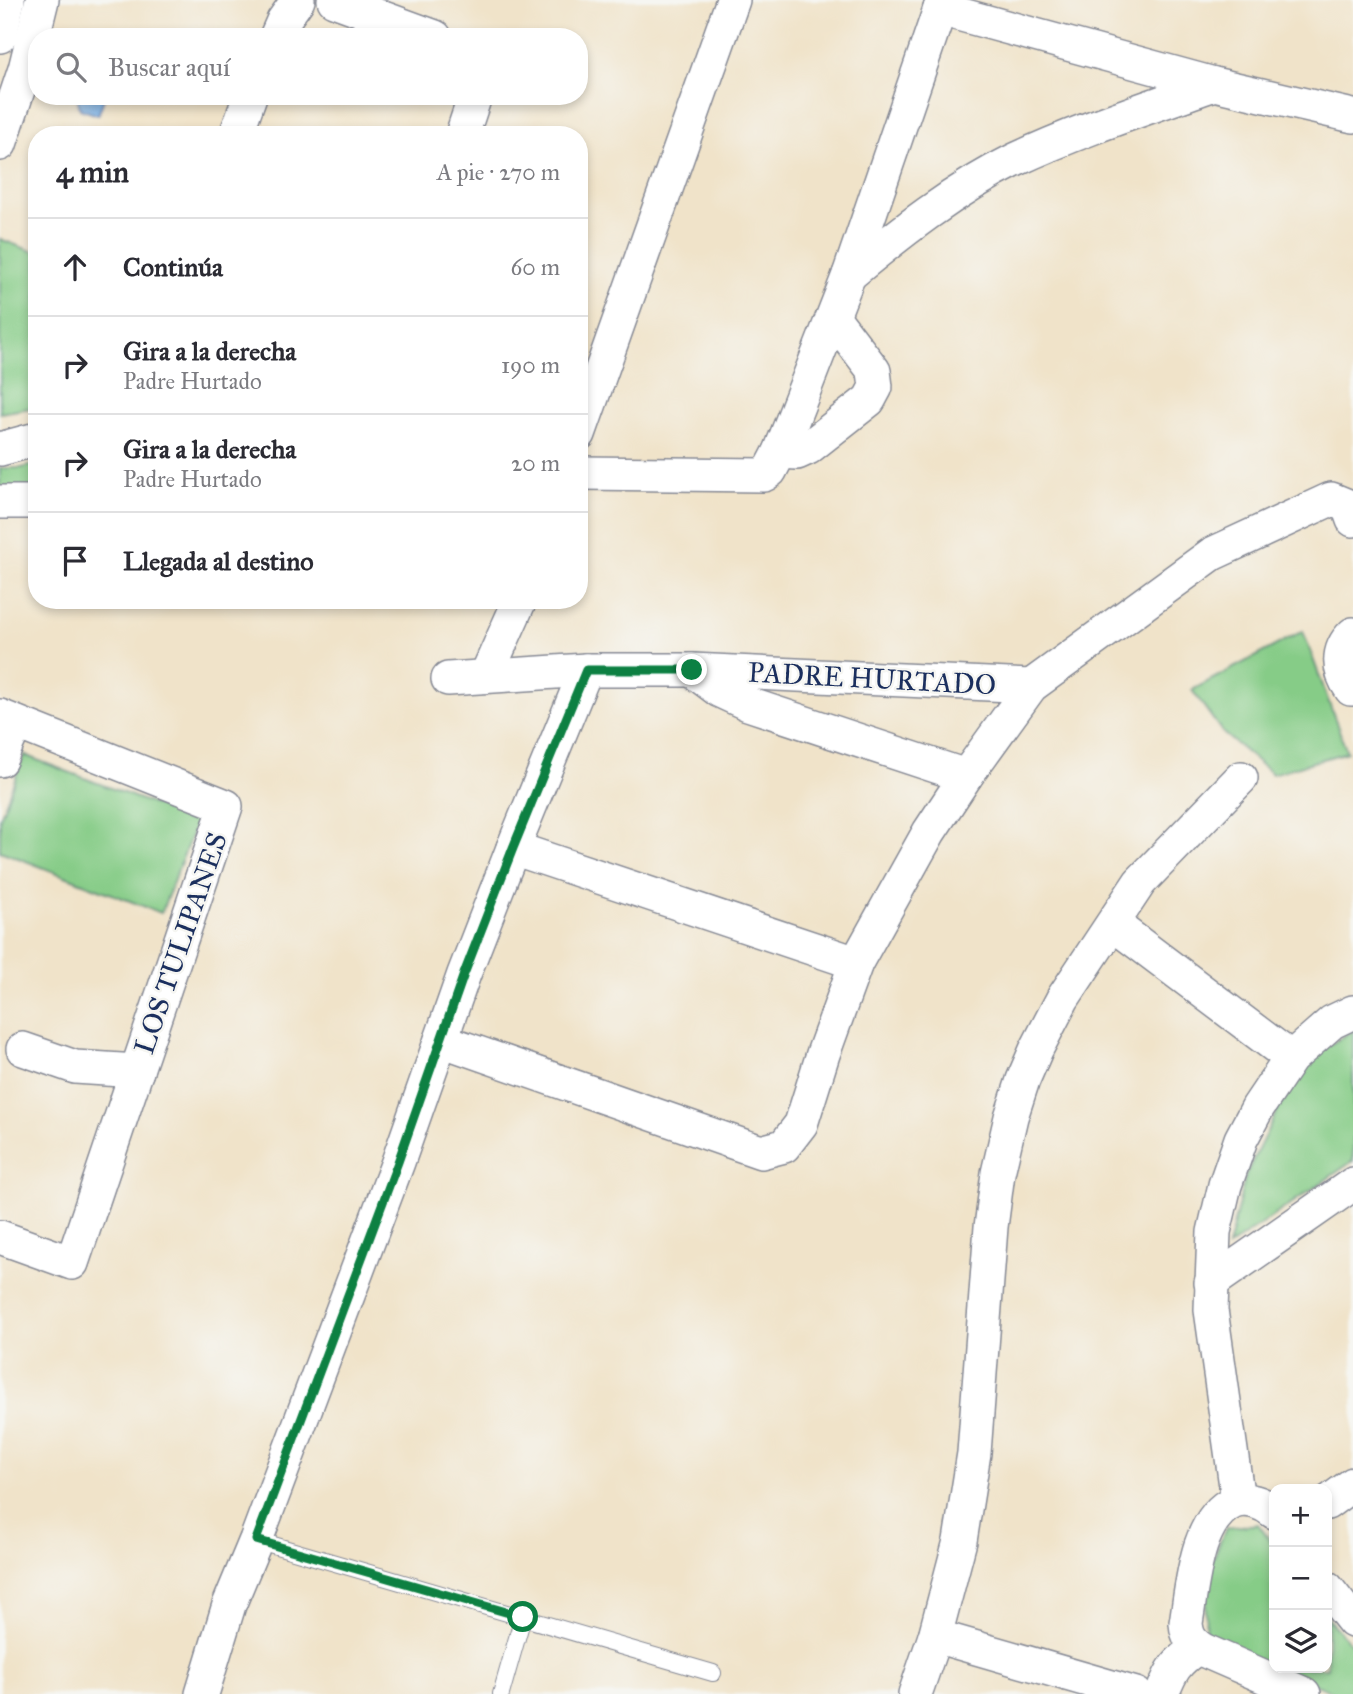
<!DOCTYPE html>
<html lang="es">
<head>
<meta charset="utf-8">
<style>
	body { margin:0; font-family:"IM FELL Great Primer",serif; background:#f2f2f3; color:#2b2b33 }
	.controls { position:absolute; right:21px; bottom:21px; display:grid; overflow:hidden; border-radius:14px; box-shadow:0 4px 10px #0003 }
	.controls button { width:63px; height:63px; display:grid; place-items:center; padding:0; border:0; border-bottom:2px solid #e1e1e2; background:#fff; color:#2b2b33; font:35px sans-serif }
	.stop { position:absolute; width:21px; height:21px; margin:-16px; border:5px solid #0b8043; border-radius:50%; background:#fff }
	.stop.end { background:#0b8043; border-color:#fff; box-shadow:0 2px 7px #0008 }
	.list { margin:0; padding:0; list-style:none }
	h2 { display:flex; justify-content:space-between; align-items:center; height:91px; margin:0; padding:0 28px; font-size:30px }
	h2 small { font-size:23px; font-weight:400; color:#7c7c81 }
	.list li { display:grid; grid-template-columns:46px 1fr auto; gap:21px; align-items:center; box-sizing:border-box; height:98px; padding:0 28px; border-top:2px solid #e1e1e2 }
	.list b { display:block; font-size:26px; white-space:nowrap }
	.list p { margin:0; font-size:23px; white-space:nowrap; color:#7c7c81 }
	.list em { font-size:23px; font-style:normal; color:#7c7c81 }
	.icon { flex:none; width:38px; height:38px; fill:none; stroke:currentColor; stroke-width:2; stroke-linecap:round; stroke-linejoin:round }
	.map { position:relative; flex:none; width:1353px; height:1694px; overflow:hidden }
	.search { position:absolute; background:#fff; box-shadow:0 4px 10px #0003; left:28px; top:28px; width:560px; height:77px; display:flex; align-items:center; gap:18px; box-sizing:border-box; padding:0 24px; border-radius:28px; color:#7c7c81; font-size:26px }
	.panel { position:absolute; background:#fff; box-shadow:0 4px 10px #0003; left:28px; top:126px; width:560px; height:483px; border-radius:28px }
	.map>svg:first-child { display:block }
</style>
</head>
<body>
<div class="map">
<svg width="1353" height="1694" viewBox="0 0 1353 1694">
	<rect width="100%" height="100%" fill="#f6f6f2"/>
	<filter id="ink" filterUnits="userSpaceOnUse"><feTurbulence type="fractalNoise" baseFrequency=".0143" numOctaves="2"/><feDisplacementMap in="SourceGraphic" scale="14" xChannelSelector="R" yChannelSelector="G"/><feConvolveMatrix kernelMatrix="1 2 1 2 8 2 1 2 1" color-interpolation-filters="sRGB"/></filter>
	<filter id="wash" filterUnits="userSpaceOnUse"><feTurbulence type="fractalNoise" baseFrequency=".00686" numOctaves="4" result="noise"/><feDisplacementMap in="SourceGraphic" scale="28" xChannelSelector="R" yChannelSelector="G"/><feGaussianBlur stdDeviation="1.57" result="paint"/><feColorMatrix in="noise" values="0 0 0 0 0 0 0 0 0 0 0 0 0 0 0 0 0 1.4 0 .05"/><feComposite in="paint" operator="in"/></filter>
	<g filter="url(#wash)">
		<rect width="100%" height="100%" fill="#f0e3c9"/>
		<g fill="#86cc87" stroke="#507e72" stroke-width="2">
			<path d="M0,239L37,253V407L0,413Z"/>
			<path d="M37,464V494H0V468H22Z"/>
			<path d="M1303,631L1347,752L1272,774L1223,733L1192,690Z"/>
			<path d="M24,755L197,821L161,913L0,851V818Z"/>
			<path d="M1353,1030V1161L1228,1247L1246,1174L1278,1109L1314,1055Z"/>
			<path d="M1258,1524L1274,1546V1668H1327V1618L1353,1646V1694H1339L1233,1654L1205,1636L1207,1573L1226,1528Z"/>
		</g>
		<path fill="#75ade5" stroke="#486ea2" stroke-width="2" d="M77,96H105L98,115L80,109Z"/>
	</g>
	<g filter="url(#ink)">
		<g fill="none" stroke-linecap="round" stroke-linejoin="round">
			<g stroke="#868994" stroke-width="18">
				<g id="lane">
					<path d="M256,1540L713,1673"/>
					<path d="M501,1694L523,1617"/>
				</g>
			</g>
			<g stroke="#868994" stroke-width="36">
				<g id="street">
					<path d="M334,0L435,37"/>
					<path d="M940,9L1214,84L1353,116"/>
					<path d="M0,36L8,0"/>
					<path d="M276,37L283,21L298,0"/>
					<path d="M236,135L250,96"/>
					<path d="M462,135L475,96"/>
					<path d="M0,144L25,69L42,0"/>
					<path d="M849,275C901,232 954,190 1015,160C1079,130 1147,108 1214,84"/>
					<path d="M579,434L733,0"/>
					<path d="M0,449L37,439"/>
					<path d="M780,452L797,453L808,448L869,400L876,387L874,371L833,317"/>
					<path d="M579,473L764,475L770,471L780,452L849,275L943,0"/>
					<path d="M0,502H37"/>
					<path d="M1353,634C1336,650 1338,671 1351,689H1353"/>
					<path d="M692,670L720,691L748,704L966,776"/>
					<path d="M486,676L520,600"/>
					<path d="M448,679L586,670H692L1031,686"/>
					<path d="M0,716L226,806L72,1263L0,1237"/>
					<path d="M0,760L16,723"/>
					<path d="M513,848L856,963"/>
					<path d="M1113,924L1291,1058"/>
					<path d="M441,1040L761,1152L784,1146L801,1124L823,1054L856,963L929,832L966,776L1031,686L1212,554L1331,499L1348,506L1353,520"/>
					<path d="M23,1049L75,1067L137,1071"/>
					<path d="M1211,1283L1353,1184"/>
					<path d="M1238,1500L1211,1310L1214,1232L1225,1185L1241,1139L1258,1107L1291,1058L1332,1022L1353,1012"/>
					<path d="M1327,1503L1353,1484"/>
					<path d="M1274,1512C1263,1503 1247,1497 1234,1502C1196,1518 1192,1587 1186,1623C1187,1637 1192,1643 1203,1650L1304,1694"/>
					<path d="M1327,1588L1353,1621"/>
					<path d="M935,1636L1136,1694"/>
					<path d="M202,1694L229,1605L256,1540L398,1162L464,974L513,848L586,670"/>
					<path d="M915,1694L935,1636L960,1541L974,1453L991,1227L998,1173L1011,1117L1023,1080L1036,1050L1063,998L1140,882L1241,778"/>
					<path d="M1162,1694C1172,1669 1175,1663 1198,1647"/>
				</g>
			</g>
			<use href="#lane" stroke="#fff" stroke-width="16"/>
			<use href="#street" stroke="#fff" stroke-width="33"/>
		</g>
	</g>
	<g fill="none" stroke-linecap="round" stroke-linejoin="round" filter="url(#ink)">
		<path stroke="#0b8043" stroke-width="9" d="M523,1617L256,1540L398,1162L464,974L513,848L586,670H692"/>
	</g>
	<g text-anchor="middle" stroke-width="5" stroke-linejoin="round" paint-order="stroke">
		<g font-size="28" fill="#1b2f5e" stroke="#f6f6f2">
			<text transform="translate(872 678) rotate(3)" y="10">PADRE HURTADO</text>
			<text transform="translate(180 943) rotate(-71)" y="10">LOS TULIPANES</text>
		</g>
	</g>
</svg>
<div class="controls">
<button>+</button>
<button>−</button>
<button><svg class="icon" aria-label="layers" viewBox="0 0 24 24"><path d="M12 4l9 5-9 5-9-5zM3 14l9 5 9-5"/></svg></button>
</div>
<div class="stop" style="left:523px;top:1617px"></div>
<div class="stop end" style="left:692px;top:670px"></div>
<div class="search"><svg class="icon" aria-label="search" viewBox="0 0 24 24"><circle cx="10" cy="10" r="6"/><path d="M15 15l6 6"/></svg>Buscar aquí</div>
<section class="panel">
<h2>4 min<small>A pie · 270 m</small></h2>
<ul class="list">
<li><svg class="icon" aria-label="ahead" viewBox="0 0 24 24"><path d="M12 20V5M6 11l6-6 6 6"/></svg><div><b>Continúa</b></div><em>60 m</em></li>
<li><svg class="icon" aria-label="right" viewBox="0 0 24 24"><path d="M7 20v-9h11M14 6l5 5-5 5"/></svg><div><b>Gira a la derecha</b><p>Padre Hurtado</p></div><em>190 m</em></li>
<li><svg class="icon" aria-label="right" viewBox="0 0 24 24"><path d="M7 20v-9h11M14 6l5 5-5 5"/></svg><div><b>Gira a la derecha</b><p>Padre Hurtado</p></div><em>20 m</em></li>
<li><svg class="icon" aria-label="arrive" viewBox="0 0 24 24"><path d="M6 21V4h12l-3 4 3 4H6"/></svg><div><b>Llegada al destino</b></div></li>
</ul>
</section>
</div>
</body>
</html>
